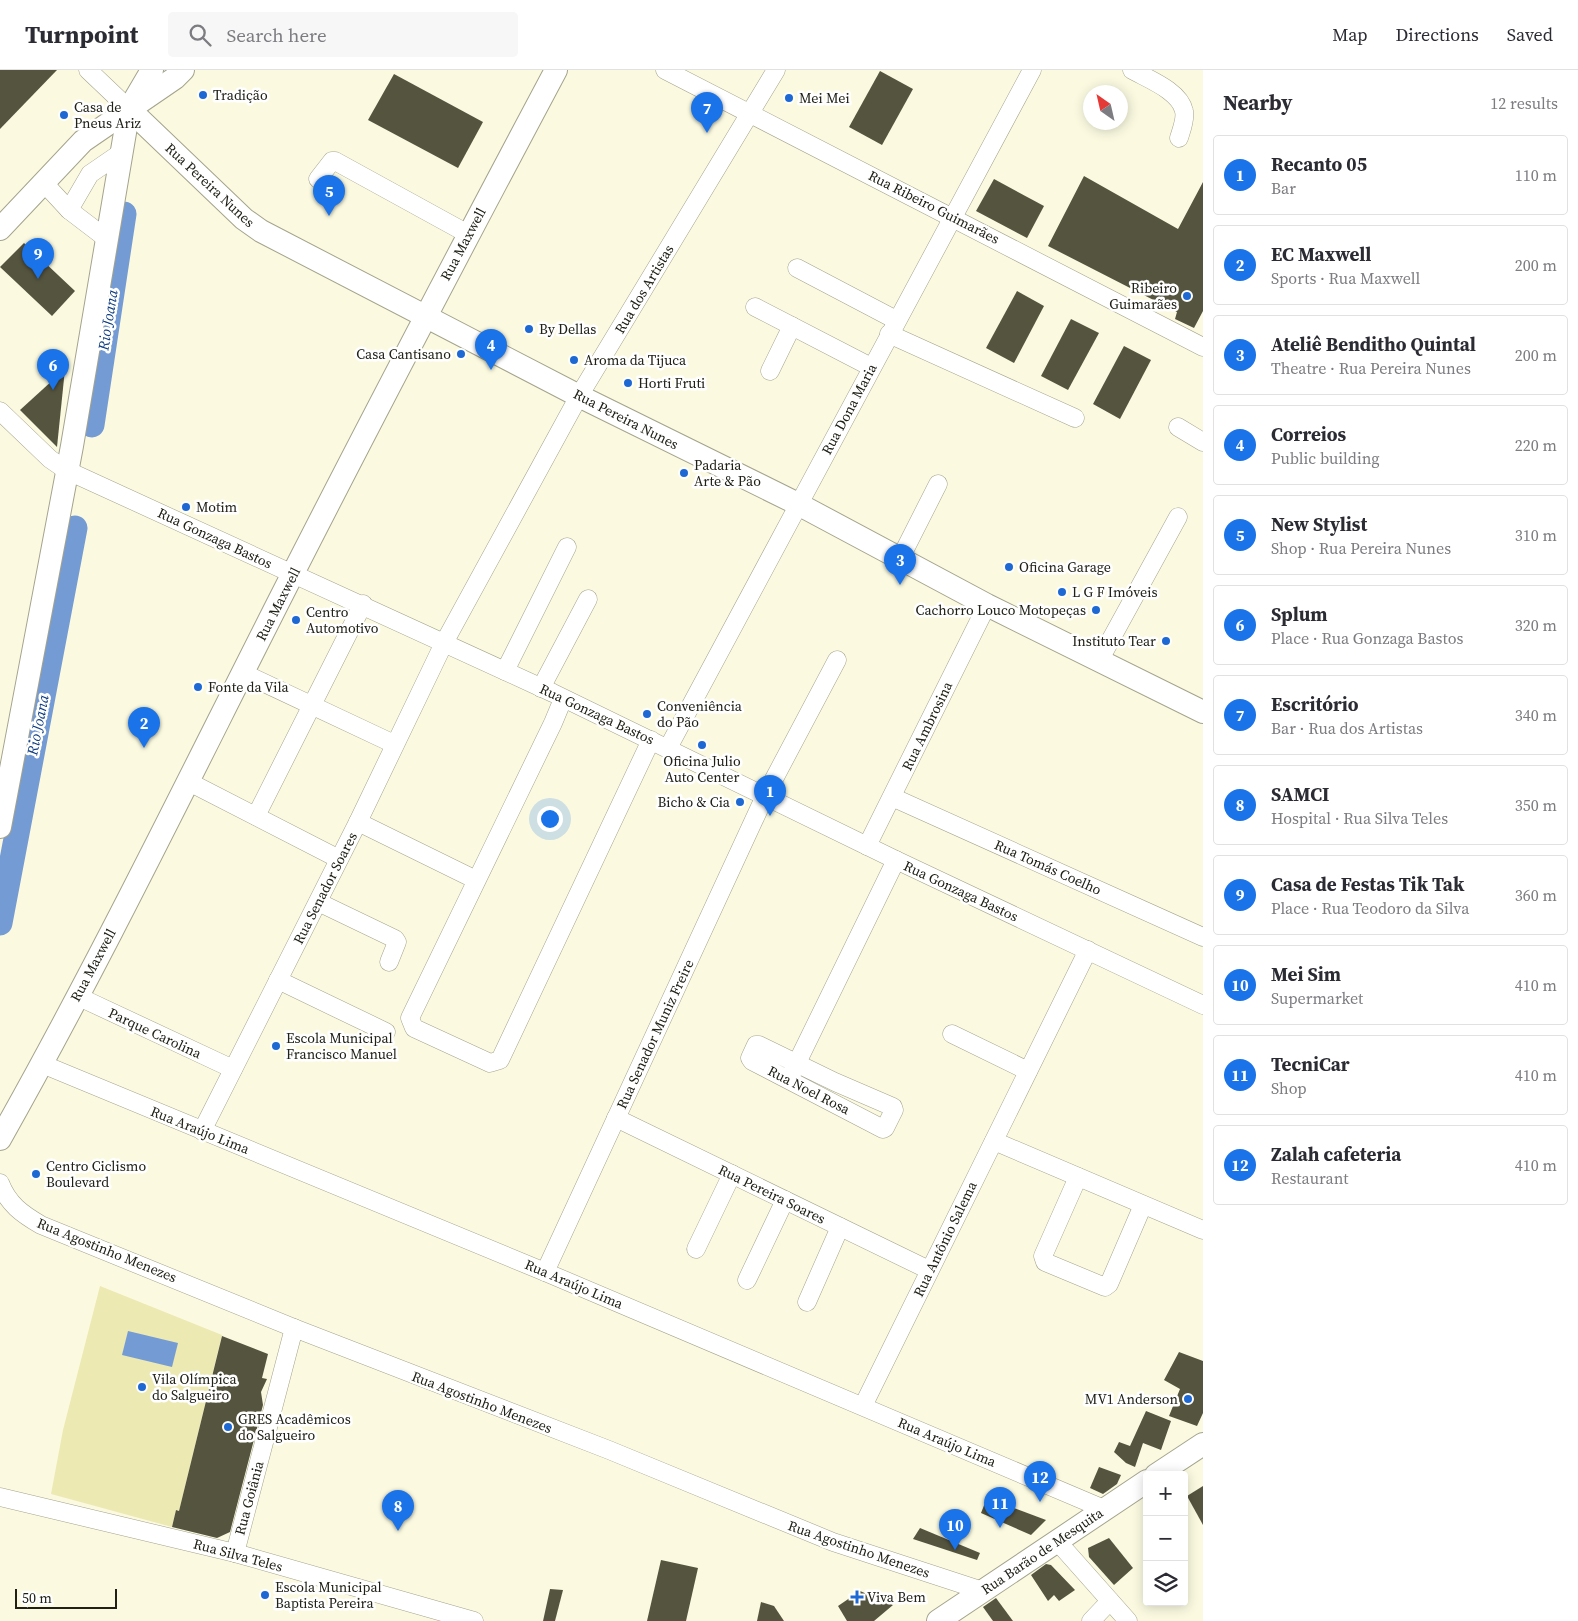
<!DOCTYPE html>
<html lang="en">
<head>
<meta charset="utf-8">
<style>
	body { margin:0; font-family:"Source Serif 4",serif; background:#f7f7f7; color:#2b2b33 }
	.controls { position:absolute; right:15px; bottom:15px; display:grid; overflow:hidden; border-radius:5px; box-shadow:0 2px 12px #0003 }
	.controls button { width:45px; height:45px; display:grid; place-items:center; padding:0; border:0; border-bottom:1px solid #e1e1e2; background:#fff; color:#2b2b33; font:25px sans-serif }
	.compass { position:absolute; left:1083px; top:15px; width:45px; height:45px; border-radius:50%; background:#fff; box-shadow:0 2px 12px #0003; rotate:326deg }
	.scale { position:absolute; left:15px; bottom:12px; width:102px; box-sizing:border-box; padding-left:5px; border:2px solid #202017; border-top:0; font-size:14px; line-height:18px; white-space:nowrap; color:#202017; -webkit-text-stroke:4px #fff; paint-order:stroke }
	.you { position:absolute; left:549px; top:748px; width:18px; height:18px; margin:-12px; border:4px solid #fff; border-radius:50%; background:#1a73e8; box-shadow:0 0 0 8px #1a73e833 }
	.badge { display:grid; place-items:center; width:32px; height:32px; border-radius:50%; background:#1a73e8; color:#fff; font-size:16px; font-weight:700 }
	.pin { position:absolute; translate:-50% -41px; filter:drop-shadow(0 1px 2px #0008) }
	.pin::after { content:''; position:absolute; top:26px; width:18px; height:15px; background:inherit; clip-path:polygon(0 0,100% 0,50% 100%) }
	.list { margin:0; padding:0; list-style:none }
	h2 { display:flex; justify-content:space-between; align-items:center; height:65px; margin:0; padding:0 20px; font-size:21px }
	h2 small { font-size:16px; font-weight:400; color:#7c7c81 }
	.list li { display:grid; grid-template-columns:32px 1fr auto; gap:15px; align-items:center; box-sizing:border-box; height:80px; margin:0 10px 10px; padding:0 10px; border:1px solid #e1e1e2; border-radius:5px }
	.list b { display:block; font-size:19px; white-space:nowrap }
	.list p { margin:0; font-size:16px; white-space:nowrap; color:#7c7c81 }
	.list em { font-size:16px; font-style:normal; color:#7c7c81 }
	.icon { flex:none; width:28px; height:28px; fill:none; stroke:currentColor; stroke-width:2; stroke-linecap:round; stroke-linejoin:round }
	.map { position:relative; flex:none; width:1203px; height:1551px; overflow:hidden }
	header { display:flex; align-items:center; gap:30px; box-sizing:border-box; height:70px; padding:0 25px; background:#fff; border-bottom:1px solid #e1e1e2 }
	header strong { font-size:24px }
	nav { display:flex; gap:28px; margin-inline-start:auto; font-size:18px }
	.search { width:350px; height:45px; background:#f7f7f7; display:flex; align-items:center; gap:12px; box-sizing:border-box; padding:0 18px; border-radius:5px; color:#7c7c81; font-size:19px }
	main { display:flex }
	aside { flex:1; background:#fff }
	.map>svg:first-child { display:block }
</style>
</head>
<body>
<header>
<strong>Turnpoint</strong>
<div class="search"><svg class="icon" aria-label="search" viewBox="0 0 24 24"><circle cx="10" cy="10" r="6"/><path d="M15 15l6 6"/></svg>Search here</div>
<nav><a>Map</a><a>Directions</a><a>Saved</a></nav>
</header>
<main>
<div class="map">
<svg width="1203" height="1551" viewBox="0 0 1203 1551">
	<rect width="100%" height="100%" fill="#fbfae1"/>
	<path fill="#ece9b3" d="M100,1216L222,1265L179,1441L176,1440L172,1457L51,1424L63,1360Z"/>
	<path fill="#759bd4" d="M128,1261L178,1273L172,1297L122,1285Z"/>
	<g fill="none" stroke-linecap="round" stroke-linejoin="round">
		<g stroke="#759bd4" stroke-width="25">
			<path d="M92,355L124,144"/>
			<path d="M0,853L75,458"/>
		</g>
	</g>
	<g fill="#55543f">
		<path d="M0,0H57L0,59Z"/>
		<path d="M880,1L913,19L882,75L849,57Z"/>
		<path d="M394,4L483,52L458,98L368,50Z"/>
		<path d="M1084,106L1178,159L1203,112V241L1194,258L1175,249L1177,242L1048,176Z"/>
		<path d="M994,109L1044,136L1027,168L976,141Z"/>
		<path d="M24,173L75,221L52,246L0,197Z"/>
		<path d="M1017,221L1044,236L1014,293L986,278Z"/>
		<path d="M1071,249L1099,263L1068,320L1041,306Z"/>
		<path d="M1124,276L1151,290L1120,349L1093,334Z"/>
		<path d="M65,299L57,377L20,340Z"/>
		<path d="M222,1266L268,1284L262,1308L267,1309L261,1322L263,1335L230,1462L217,1468L172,1457L176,1440L179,1441Z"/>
		<path d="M1179,1282L1203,1291V1343L1197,1356L1169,1346L1180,1319L1164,1310Z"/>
		<path d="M1146,1341L1171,1351L1161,1380L1143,1373L1135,1397L1126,1393L1114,1382L1119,1372L1130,1376Z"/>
		<path d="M1099,1397L1121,1405L1117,1414L1103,1424L1090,1418Z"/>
		<path d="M1203,1416V1455L1187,1426Z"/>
		<path d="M987,1428L1046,1450L1031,1465L981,1443Z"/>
		<path d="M920,1458L980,1483L977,1490L913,1469Z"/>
		<path d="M1109,1468L1133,1498L1114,1515L1089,1487L1088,1478Z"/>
		<path d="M661,1490L698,1498L686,1551H647Z"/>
		<path d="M1046,1494L1051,1495L1075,1520L1059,1531L1054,1525L1048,1531L1031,1505Z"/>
		<path d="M550,1519L563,1520L555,1551H543Z"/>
		<path d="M860,1521L893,1535L874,1551H847L838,1536Z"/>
		<path d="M996,1528L1013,1551H993L983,1537Z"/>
		<path d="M761,1532L774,1536L784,1551H757Z"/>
	</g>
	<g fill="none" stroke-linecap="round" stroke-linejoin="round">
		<g stroke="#a4a38c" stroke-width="19">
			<g id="minor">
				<path d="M88,0L129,39"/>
				<path d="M665,0L1203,277"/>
				<path d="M1132,0C1148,9 1180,21 1184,41C1186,49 1181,61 1179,68"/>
				<path d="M318,109L332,91H335L468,164"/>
				<path d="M44,113L69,140L107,169"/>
				<path d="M69,140L90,104L122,82"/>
				<path d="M797,198L896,250"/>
				<path d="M755,237L871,297"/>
				<path d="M889,264L1075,348"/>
				<path d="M770,301L792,256"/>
				<path d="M0,341L50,389L66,400L553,623L896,790L1203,935"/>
				<path d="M1178,357L1203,372"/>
				<path d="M900,489L938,414"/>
				<path d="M1099,591L1178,447"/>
				<path d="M505,601L567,477"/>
				<path d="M243,603L394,674"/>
				<path d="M541,618L588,529"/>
				<path d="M563,629L553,653L410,948L414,958L490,993L500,990L651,670"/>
				<path d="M668,678L1032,0"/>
				<path d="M189,712L339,789"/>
				<path d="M892,727L1203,867"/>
				<path d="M256,746L363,534"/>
				<path d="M358,752L468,806"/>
				<path d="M867,776L987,535"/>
				<path d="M318,832L395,869L397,872L389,892"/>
				<path d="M278,910L386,962"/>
				<path d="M77,926L233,999"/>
				<path d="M952,964L1028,1001"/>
				<path d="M756,975H759L835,1012L893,1037L894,1040L885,1058L883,1059L752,991L750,988Z"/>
				<path d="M42,994L545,1202L1104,1439"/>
				<path d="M792,1003L896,790"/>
				<path d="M616,1048L929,1200"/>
				<path d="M202,1061L358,752L444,573L579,326L776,0"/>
				<path d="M994,1071L1203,1160"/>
				<path d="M1078,1107L1043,1186L1045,1192L1105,1217L1109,1214L1143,1135"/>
				<path d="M0,1113C8,1134 22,1144 41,1155L294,1258L609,1380L833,1472L983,1521"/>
				<path d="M696,1179L732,1104"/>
				<path d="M545,1202L765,726L837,590"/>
				<path d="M747,1210L785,1130"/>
				<path d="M807,1232L840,1157"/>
				<path d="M863,1336L1088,880"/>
				<path d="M0,1427L235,1483L474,1551"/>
				<path d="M1057,1471L1128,1551"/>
				<path d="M235,1483L294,1258"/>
				<path d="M1091,1551L1110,1531"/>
			</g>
		</g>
		<g stroke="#a4a38c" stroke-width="24">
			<g id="major">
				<path d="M129,39L244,149L261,161L579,326L798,434L987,535L1203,642"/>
				<path d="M0,159L83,71L175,8L183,0"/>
				<path d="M0,757L72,376L129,39L152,0"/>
				<path d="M0,1069C101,890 191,704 284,521C373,346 464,173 556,0"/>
				<path d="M1156,1405L1203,1374"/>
				<path d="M938,1551L1147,1411"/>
			</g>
		</g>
		<use href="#minor" stroke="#fff" stroke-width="18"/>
		<use href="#major" stroke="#fff" stroke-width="22"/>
	</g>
	<g fill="#1d68d3" stroke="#fff" stroke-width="2">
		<circle cx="203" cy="25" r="5"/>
		<circle cx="789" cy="28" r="5"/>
		<circle cx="64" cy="45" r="5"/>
		<circle cx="1187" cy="226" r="5"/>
		<circle cx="529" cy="259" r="5"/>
		<circle cx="461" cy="284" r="5"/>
		<circle cx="574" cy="290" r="5"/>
		<circle cx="628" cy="313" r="5"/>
		<circle cx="684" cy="403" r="5"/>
		<circle cx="186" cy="437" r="5"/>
		<circle cx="1009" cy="497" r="5"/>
		<circle cx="1062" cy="522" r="5"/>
		<circle cx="1096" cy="540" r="5"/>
		<circle cx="296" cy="550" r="5"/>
		<circle cx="1166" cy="571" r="5"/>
		<circle cx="198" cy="617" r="5"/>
		<circle cx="647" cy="644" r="5"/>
		<circle cx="702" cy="675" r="5"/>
		<circle cx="740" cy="732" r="5"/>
		<circle cx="276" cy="976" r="5"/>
		<circle cx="36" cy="1104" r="5"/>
		<circle cx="142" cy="1317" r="5"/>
		<circle cx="1188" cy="1329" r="5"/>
		<circle cx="228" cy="1357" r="5"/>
		<circle cx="265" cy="1525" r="5"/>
		<path d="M854.5 1519.5h5v5h5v5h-5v5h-5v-5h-5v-5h5z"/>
	</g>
	<g text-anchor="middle" stroke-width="5" stroke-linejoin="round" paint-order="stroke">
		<g font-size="14" fill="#202017" stroke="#fff" text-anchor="start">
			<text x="213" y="30">Tradição</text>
			<text x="799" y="33">Mei Mei</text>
			<text x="74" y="42">Casa de<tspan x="74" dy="16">Pneus Ariz</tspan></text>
			<text x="1177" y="223" text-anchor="end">Ribeiro<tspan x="1177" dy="16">Guimarães</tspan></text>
			<text x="539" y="264">By Dellas</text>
			<text x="451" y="289" text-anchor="end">Casa Cantisano</text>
			<text x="584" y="295">Aroma da Tijuca</text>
			<text x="638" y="318">Horti Fruti</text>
			<text x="694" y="400">Padaria<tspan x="694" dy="16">Arte &amp; Pão</tspan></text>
			<text x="196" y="442">Motim</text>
			<text x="1019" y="502">Oficina Garage</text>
			<text x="1072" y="527">L G F Imóveis</text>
			<text x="1086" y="545" text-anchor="end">Cachorro Louco Motopeças</text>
			<text x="306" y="547">Centro<tspan x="306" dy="16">Automotivo</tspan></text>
			<text x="1156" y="576" text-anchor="end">Instituto Tear</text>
			<text x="208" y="622">Fonte da Vila</text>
			<text x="657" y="641">Conveniência<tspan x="657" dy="16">do Pão</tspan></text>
			<text x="702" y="696" text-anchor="middle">Oficina Julio<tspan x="702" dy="16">Auto Center</tspan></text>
			<text x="730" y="737" text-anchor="end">Bicho &amp; Cia</text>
			<text x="286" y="973">Escola Municipal<tspan x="286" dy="16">Francisco Manuel</tspan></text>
			<text x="46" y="1101">Centro Ciclismo<tspan x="46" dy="16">Boulevard</tspan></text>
			<text x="152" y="1314">Vila Olímpica<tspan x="152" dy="16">do Salgueiro</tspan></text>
			<text x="1178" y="1334" text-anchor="end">MV1 Anderson</text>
			<text x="238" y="1354">GRES Acadêmicos<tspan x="238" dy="16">do Salgueiro</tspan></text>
			<text x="275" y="1522">Escola Municipal<tspan x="275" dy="16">Baptista Pereira</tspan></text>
			<text x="867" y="1532">Viva Bem</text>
		</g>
		<g font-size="14" fill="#202017" stroke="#fff">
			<text transform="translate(210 115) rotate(43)" y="5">Rua Pereira Nunes</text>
			<text transform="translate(934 137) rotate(27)" y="5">Rua Ribeiro Guimarães</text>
			<text transform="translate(463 174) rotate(-62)" y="5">Rua Maxwell</text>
			<text transform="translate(644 219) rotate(-59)" y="5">Rua dos Artistas</text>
			<text transform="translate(849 339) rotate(-62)" y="5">Rua Dona Maria</text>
			<text transform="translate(626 349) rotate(27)" y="5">Rua Pereira Nunes</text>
			<text transform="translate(215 468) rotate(25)" y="5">Rua Gonzaga Bastos</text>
			<text transform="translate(278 534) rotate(-63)" y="5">Rua Maxwell</text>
			<text transform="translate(597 644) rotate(25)" y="5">Rua Gonzaga Bastos</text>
			<text transform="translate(927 656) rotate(-64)" y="5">Rua Ambrosina</text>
			<text transform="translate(1048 797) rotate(24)" y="5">Rua Tomás Coelho</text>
			<text transform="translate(325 818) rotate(-63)" y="5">Rua Senador Soares</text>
			<text transform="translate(961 821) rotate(25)" y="5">Rua Gonzaga Bastos</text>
			<text transform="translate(93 895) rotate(-62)" y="5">Rua Maxwell</text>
			<text transform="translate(155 963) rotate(25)" y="5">Parque Carolina</text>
			<text transform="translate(655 964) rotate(-65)" y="5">Rua Senador Muniz Freire</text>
			<text transform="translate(809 1020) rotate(27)" y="5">Rua Noel Rosa</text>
			<text transform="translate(200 1060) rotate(22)" y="5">Rua Araújo Lima</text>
			<text transform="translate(772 1124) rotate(26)" y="5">Rua Pereira Soares</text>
			<text transform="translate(945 1169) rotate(-64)" y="5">Rua Antônio Salema</text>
			<text transform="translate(107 1180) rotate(22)" y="5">Rua Agostinho Menezes</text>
			<text transform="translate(574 1214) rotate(23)" y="5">Rua Araújo Lima</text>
			<text transform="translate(482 1332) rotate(21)" y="5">Rua Agostinho Menezes</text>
			<text transform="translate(947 1372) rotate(23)" y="5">Rua Araújo Lima</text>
			<text transform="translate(249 1428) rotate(-75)" y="5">Rua Goiânia</text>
			<text transform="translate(859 1479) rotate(19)" y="5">Rua Agostinho Menezes</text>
			<text transform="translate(1042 1481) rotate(-34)" y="5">Rua Barão de Mesquita</text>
			<text transform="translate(238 1485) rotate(15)" y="5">Rua Silva Teles</text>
		</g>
		<g font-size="15" font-style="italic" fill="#0e3d81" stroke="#fff">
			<text transform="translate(108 250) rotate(-81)" y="5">Rio Joana</text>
			<text transform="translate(38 655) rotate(-79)" y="5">Rio Joana</text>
		</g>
	</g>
</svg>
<div class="controls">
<button>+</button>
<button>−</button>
<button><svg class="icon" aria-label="layers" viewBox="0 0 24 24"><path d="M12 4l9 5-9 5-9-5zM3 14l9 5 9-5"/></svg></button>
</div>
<svg class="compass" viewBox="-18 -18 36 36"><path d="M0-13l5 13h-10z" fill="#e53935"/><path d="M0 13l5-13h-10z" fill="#7c7c81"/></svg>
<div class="scale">50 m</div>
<div class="you"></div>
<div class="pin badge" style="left:770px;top:746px">1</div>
<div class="pin badge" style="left:144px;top:678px">2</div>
<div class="pin badge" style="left:900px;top:515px">3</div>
<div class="pin badge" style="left:491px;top:300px">4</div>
<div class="pin badge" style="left:329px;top:146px">5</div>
<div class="pin badge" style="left:53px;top:320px">6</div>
<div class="pin badge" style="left:707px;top:63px">7</div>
<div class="pin badge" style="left:398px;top:1461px">8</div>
<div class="pin badge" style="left:38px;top:209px">9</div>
<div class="pin badge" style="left:955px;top:1480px">10</div>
<div class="pin badge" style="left:1000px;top:1458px">11</div>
<div class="pin badge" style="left:1040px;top:1432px">12</div>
</div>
<aside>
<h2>Nearby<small>12 results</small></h2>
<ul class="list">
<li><span class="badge">1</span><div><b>Recanto 05</b><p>Bar</p></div><em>110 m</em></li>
<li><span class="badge">2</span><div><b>EC Maxwell</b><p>Sports · Rua Maxwell</p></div><em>200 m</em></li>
<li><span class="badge">3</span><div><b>Ateliê Benditho Quintal</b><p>Theatre · Rua Pereira Nunes</p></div><em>200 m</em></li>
<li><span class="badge">4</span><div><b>Correios</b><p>Public building</p></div><em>220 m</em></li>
<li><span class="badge">5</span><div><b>New Stylist</b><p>Shop · Rua Pereira Nunes</p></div><em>310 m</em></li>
<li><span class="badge">6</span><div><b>Splum</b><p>Place · Rua Gonzaga Bastos</p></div><em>320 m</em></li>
<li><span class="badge">7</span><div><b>Escritório</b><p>Bar · Rua dos Artistas</p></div><em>340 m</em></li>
<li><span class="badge">8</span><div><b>SAMCI</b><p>Hospital · Rua Silva Teles</p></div><em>350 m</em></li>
<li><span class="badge">9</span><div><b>Casa de Festas Tik Tak</b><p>Place · Rua Teodoro da Silva</p></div><em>360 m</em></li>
<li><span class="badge">10</span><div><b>Mei Sim</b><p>Supermarket</p></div><em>410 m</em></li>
<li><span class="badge">11</span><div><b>TecniCar</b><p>Shop</p></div><em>410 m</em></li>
<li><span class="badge">12</span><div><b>Zalah cafeteria</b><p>Restaurant</p></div><em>410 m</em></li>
</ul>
</aside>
</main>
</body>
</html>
